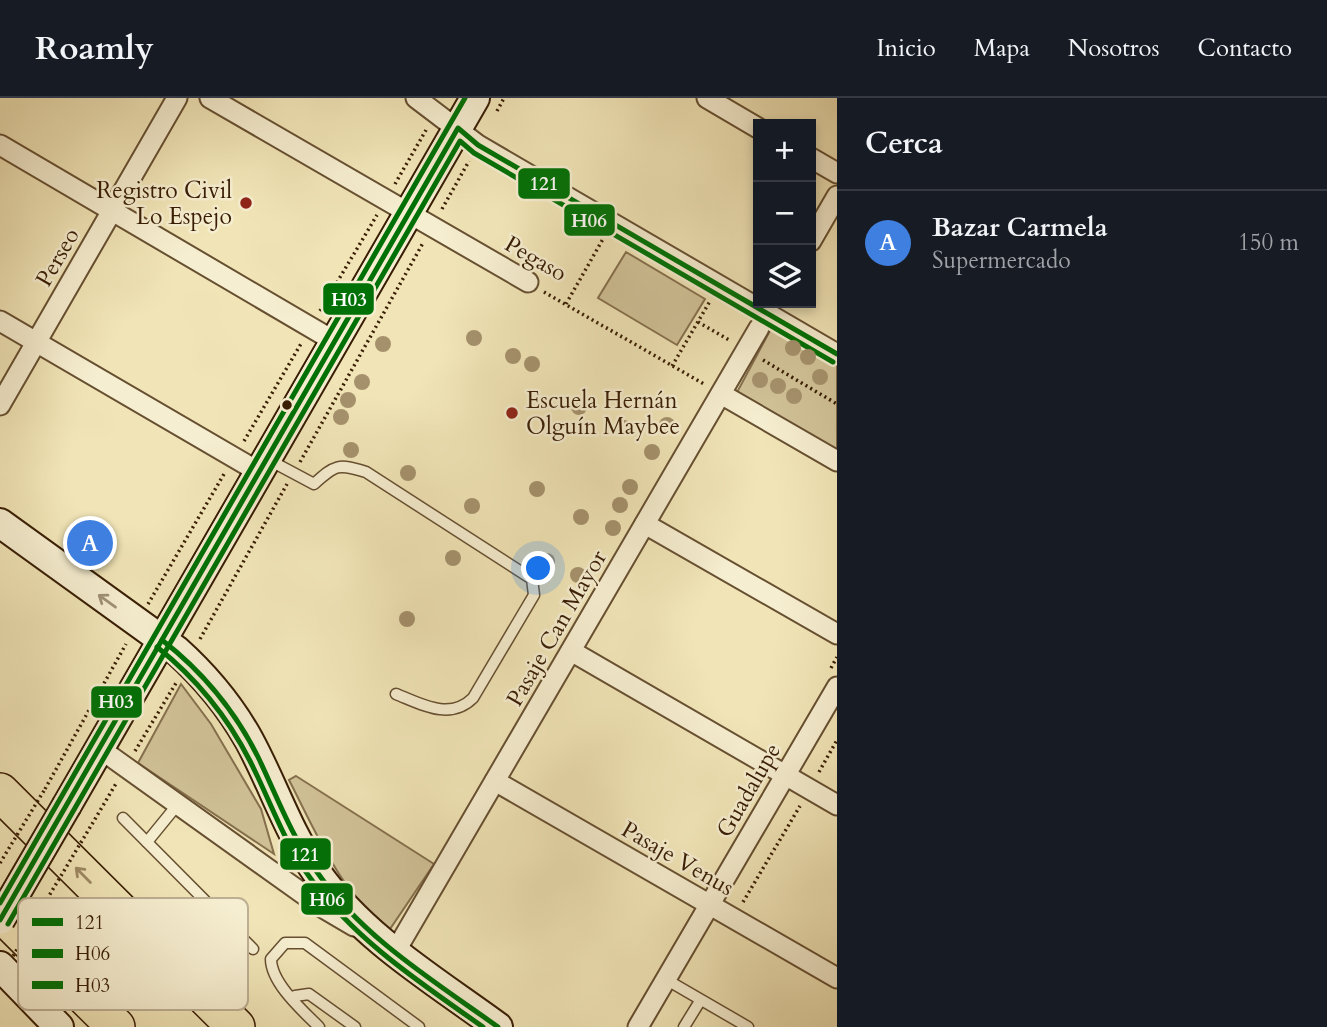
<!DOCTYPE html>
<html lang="es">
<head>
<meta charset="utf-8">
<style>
	body { margin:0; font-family:Cardo,serif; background:#242831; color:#f1f3f6 }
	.controls { position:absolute; right:21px; top:21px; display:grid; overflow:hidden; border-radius:0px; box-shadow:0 4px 10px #0003 }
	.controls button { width:63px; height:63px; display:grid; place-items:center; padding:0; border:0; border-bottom:2px solid #363941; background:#171b24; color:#f1f3f6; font:35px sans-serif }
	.you { position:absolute; left:539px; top:471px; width:24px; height:24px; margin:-18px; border:5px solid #fff; border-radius:50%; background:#1a73e8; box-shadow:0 0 0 10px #1a73e833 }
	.badge { display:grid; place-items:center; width:46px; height:46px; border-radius:50%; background:#c59692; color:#fff; font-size:23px; font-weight:700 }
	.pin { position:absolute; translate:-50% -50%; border:4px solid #fff; box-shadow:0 2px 7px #0006 }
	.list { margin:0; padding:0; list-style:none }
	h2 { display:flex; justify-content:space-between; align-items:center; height:91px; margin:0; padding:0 28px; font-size:30px }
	h2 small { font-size:23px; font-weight:400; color:#9ea1a6 }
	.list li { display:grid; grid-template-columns:46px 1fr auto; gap:21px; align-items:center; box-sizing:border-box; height:105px; padding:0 28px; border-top:2px solid #363941 }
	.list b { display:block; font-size:26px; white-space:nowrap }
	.list p { margin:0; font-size:23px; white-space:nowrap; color:#9ea1a6 }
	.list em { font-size:23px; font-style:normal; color:#9ea1a6 }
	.icon { flex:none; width:38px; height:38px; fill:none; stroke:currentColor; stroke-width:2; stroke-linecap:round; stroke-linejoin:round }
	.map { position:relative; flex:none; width:837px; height:929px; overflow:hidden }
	header { display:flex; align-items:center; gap:42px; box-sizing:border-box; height:98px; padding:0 35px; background:#171b24; border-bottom:2px solid #363941 }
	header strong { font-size:33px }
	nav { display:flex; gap:38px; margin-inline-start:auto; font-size:24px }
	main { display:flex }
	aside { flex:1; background:#171b24 }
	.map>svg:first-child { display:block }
</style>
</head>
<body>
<header>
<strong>Roamly</strong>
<nav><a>Inicio</a><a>Mapa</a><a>Nosotros</a><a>Contacto</a></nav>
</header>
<main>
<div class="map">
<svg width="837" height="929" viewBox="0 0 837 929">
	<rect width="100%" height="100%" fill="#f1e5b7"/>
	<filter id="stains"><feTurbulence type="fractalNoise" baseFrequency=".00286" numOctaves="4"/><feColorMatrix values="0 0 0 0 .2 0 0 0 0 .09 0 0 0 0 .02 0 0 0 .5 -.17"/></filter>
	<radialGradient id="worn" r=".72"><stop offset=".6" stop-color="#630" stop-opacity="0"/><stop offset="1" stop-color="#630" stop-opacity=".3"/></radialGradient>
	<g fill="#d2c399" stroke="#85704e" stroke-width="2">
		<path d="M626,154L705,201L677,247L598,200Z"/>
		<path d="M773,227L837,266V356L735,298Z"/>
		<path d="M181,586L211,626L261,711L274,756L138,665Z"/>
		<path d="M296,678L434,766L390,831C342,799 315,732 289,682Z"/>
	</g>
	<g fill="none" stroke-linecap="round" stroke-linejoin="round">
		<g stroke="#664f31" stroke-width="13">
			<g id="lane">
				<path d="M269,362L314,386C335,367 338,365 366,374L532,481L534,497L473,600C450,623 421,606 396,596"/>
				<path d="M123,720L253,851"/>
				<path d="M147,744L178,706"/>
				<path d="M667,882L748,929"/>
				<path d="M293,902L295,898L309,896L355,929"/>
				<path d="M319,929C303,913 271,885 271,861L285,845H305L419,929"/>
				<path d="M684,929L700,903"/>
			</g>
		</g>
		<g stroke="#664f31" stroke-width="23">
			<g id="street">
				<path d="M210,0L528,184"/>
				<path d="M416,0L478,47L837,256"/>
				<path d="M707,0L758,30"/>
				<path d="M0,47L334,243"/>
				<path d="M811,60L837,75"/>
				<path d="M811,143L837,98"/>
				<path d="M0,223L259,374"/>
				<path d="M721,296L837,363"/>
				<path d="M0,307L177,0"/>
				<path d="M645,426L837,536"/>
				<path d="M571,553L837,707"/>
				<path d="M99,650L320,808L354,828"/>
				<path d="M495,683L837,880"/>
				<path d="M395,854L759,230"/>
				<path d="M638,929L837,589"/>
			</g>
		</g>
		<g stroke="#381d04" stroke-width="32">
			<g id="secondary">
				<path d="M0,425L176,552C205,578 230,608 249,642C273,686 288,734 317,775C363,840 434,882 498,929"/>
				<path d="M67,707L475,0"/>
				<path d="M0,868L59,929"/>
			</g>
		</g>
		<g stroke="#381d04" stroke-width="40">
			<g id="highway">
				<path d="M0,694L236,929"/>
				<path d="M0,814L116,929"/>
			</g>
		</g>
		<g stroke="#381d04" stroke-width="3.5" stroke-dasharray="2 3.5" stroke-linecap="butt">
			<path d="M497,13L504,0"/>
			<path d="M395,86L426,32"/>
			<path d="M442,111L469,63"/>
			<path d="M544,194L704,286"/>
			<path d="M566,206L603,141"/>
			<path d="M320,213L377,117"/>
			<path d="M698,224L729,242"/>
			<path d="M763,262L837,306"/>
			<path d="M672,268L710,203"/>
			<path d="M244,343L302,244"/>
			<path d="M300,364L423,145"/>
			<path d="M148,506L224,376"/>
			<path d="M200,541L287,386"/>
			<path d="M831,570L837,559"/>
			<path d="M135,653L176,585"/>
			<path d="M819,674L837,642"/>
			<path d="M45,691L126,546"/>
			<path d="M92,726L117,684"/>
			<path d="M743,804L800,708"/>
		</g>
		<use href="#lane" stroke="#f6eed0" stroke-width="10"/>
		<use href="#street" stroke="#f6eed0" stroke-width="19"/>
		<use href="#secondary" stroke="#f6eed0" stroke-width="28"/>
		<use href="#highway" stroke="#f1e5b7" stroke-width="37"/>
		<g stroke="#381d04" stroke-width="32" stroke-linecap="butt">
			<path id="secondary-bridge" d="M0,822L67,707"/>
		</g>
		<g stroke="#381d04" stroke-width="3.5" stroke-dasharray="2 3.5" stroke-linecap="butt">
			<path d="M0,765L45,691"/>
			<path d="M13,858L92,726"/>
		</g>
		<use href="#secondary-bridge" stroke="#f6eed0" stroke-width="28"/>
		<g stroke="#f6eed0" stroke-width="10">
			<g id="bus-1">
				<path d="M162,542C203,574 236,614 259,661C277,699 292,739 317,774C363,840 434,883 498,929"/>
				<path d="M0,822L458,30L478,47L837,256"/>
			</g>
		</g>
		<g stroke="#f6eed0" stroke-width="10">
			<g id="bus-2">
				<path d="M157,549C196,580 227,618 250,663C270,702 284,745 311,781C356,843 421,885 483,929"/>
				<path d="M8,826L460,43L474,55L833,264"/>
			</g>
		</g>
		<g stroke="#f6eed0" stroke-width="10">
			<path id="bus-3" d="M0,805L465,0"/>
		</g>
		<use href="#bus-1" stroke="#007106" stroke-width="5"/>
		<use href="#bus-2" stroke="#007106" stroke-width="5"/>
		<use href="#bus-3" stroke="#007106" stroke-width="5"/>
	</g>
	<g fill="#a5926d">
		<circle cx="474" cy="240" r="8"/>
		<circle cx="383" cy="246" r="8"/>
		<circle cx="793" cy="250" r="8"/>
		<circle cx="513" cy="258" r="8"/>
		<circle cx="808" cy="259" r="8"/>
		<circle cx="532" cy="266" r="8"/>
		<circle cx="820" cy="279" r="8"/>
		<circle cx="760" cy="282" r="8"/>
		<circle cx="362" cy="284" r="8"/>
		<circle cx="778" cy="288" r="8"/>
		<circle cx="794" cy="298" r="8"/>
		<circle cx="348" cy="302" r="8"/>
		<circle cx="579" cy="309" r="8"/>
		<circle cx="341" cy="319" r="8"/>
		<circle cx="667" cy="327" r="8"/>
		<circle cx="624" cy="330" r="8"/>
		<circle cx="351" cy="352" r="8"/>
		<circle cx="652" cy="354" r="8"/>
		<circle cx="408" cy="375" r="8"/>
		<circle cx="630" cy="389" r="8"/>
		<circle cx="537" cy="391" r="8"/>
		<circle cx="620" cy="407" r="8"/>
		<circle cx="472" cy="408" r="8"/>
		<circle cx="581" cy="419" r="8"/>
		<circle cx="613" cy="430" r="8"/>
		<circle cx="453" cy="460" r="8"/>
		<circle cx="547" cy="463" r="8"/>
		<circle cx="578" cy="477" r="8"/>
		<circle cx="407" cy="521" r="8"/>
	</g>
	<defs><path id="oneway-shaft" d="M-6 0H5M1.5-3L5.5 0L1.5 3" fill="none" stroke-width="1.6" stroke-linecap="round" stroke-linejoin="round" transform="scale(1.75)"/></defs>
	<use stroke="#a09074" href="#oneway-shaft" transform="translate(107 503) rotate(-144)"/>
	<use stroke="#9e8b66" href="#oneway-shaft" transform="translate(83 777) rotate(-135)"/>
	<g fill="#8f2418" stroke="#f6eed0" stroke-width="2.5">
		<circle cx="246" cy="105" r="7"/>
		<circle cx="512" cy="315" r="7"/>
	</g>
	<circle fill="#381d04" stroke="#f6eed0" stroke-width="2.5" cx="287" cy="307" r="6"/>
	<g text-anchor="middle" stroke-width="5" stroke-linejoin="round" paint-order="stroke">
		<g font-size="23" fill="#381d04" stroke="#f6eed0" text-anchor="end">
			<text x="232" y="100">Registro Civil<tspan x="232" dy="26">Lo Espejo</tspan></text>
			<text x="526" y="310" text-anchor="start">Escuela Hernán<tspan x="526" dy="26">Olguín Maybee</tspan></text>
		</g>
		<g font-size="23" fill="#381d04" stroke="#f6eed0">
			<text transform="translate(57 159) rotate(-60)" y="8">Perseo</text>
			<text transform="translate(536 160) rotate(30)" y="8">Pegaso</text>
			<text transform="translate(556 530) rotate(-60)" y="8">Pasaje Can Mayor</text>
			<text transform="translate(748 692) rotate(-60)" y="8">Guadalupe</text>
			<text transform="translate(678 760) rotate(30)" y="8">Pasaje Venus</text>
		</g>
	</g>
	<rect x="18" y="800" width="230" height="112" rx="10" fill="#f6eed0" stroke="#bdaf93" stroke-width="2"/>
	<rect x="32" y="820" width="31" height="8" fill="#007106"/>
	<rect x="32" y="851" width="31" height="9" fill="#007106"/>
	<rect x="32" y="883" width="31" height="8" fill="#007106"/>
	<g font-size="19" fill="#381d04">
		<text x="75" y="831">121</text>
		<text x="75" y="862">H06</text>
		<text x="75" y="894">H03</text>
	</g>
	<g stroke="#f6eed0" stroke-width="2.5">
		<rect x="517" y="69" width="54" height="33" rx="7" fill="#007106"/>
		<rect x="563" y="105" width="53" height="34" rx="7" fill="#007106"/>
		<rect x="322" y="184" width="53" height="34" rx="7" fill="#007106"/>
		<rect x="90" y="587" width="53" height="34" rx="7" fill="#007106"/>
		<rect x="279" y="739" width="53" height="34" rx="7" fill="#007106"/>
		<rect x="300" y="784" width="54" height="34" rx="7" fill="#007106"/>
	</g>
	<g font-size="19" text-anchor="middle" font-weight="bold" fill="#fff">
		<text x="544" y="92">121</text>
		<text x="589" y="129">H06</text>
		<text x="349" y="208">H03</text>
		<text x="116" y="610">H03</text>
		<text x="305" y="763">121</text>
		<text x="327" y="808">H06</text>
	</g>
	<rect width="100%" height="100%" filter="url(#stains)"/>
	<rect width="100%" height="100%" fill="url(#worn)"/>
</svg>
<div class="controls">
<button>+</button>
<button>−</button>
<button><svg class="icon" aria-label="layers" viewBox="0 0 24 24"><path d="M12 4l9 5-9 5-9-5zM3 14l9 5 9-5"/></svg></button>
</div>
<div class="you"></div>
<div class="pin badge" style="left:90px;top:445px;background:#3f7fe0">A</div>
</div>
<aside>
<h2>Cerca<small></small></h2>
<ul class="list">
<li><span class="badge" style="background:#3f7fe0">A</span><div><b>Bazar Carmela</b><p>Supermercado</p></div><em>150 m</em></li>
</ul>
</aside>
</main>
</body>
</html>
